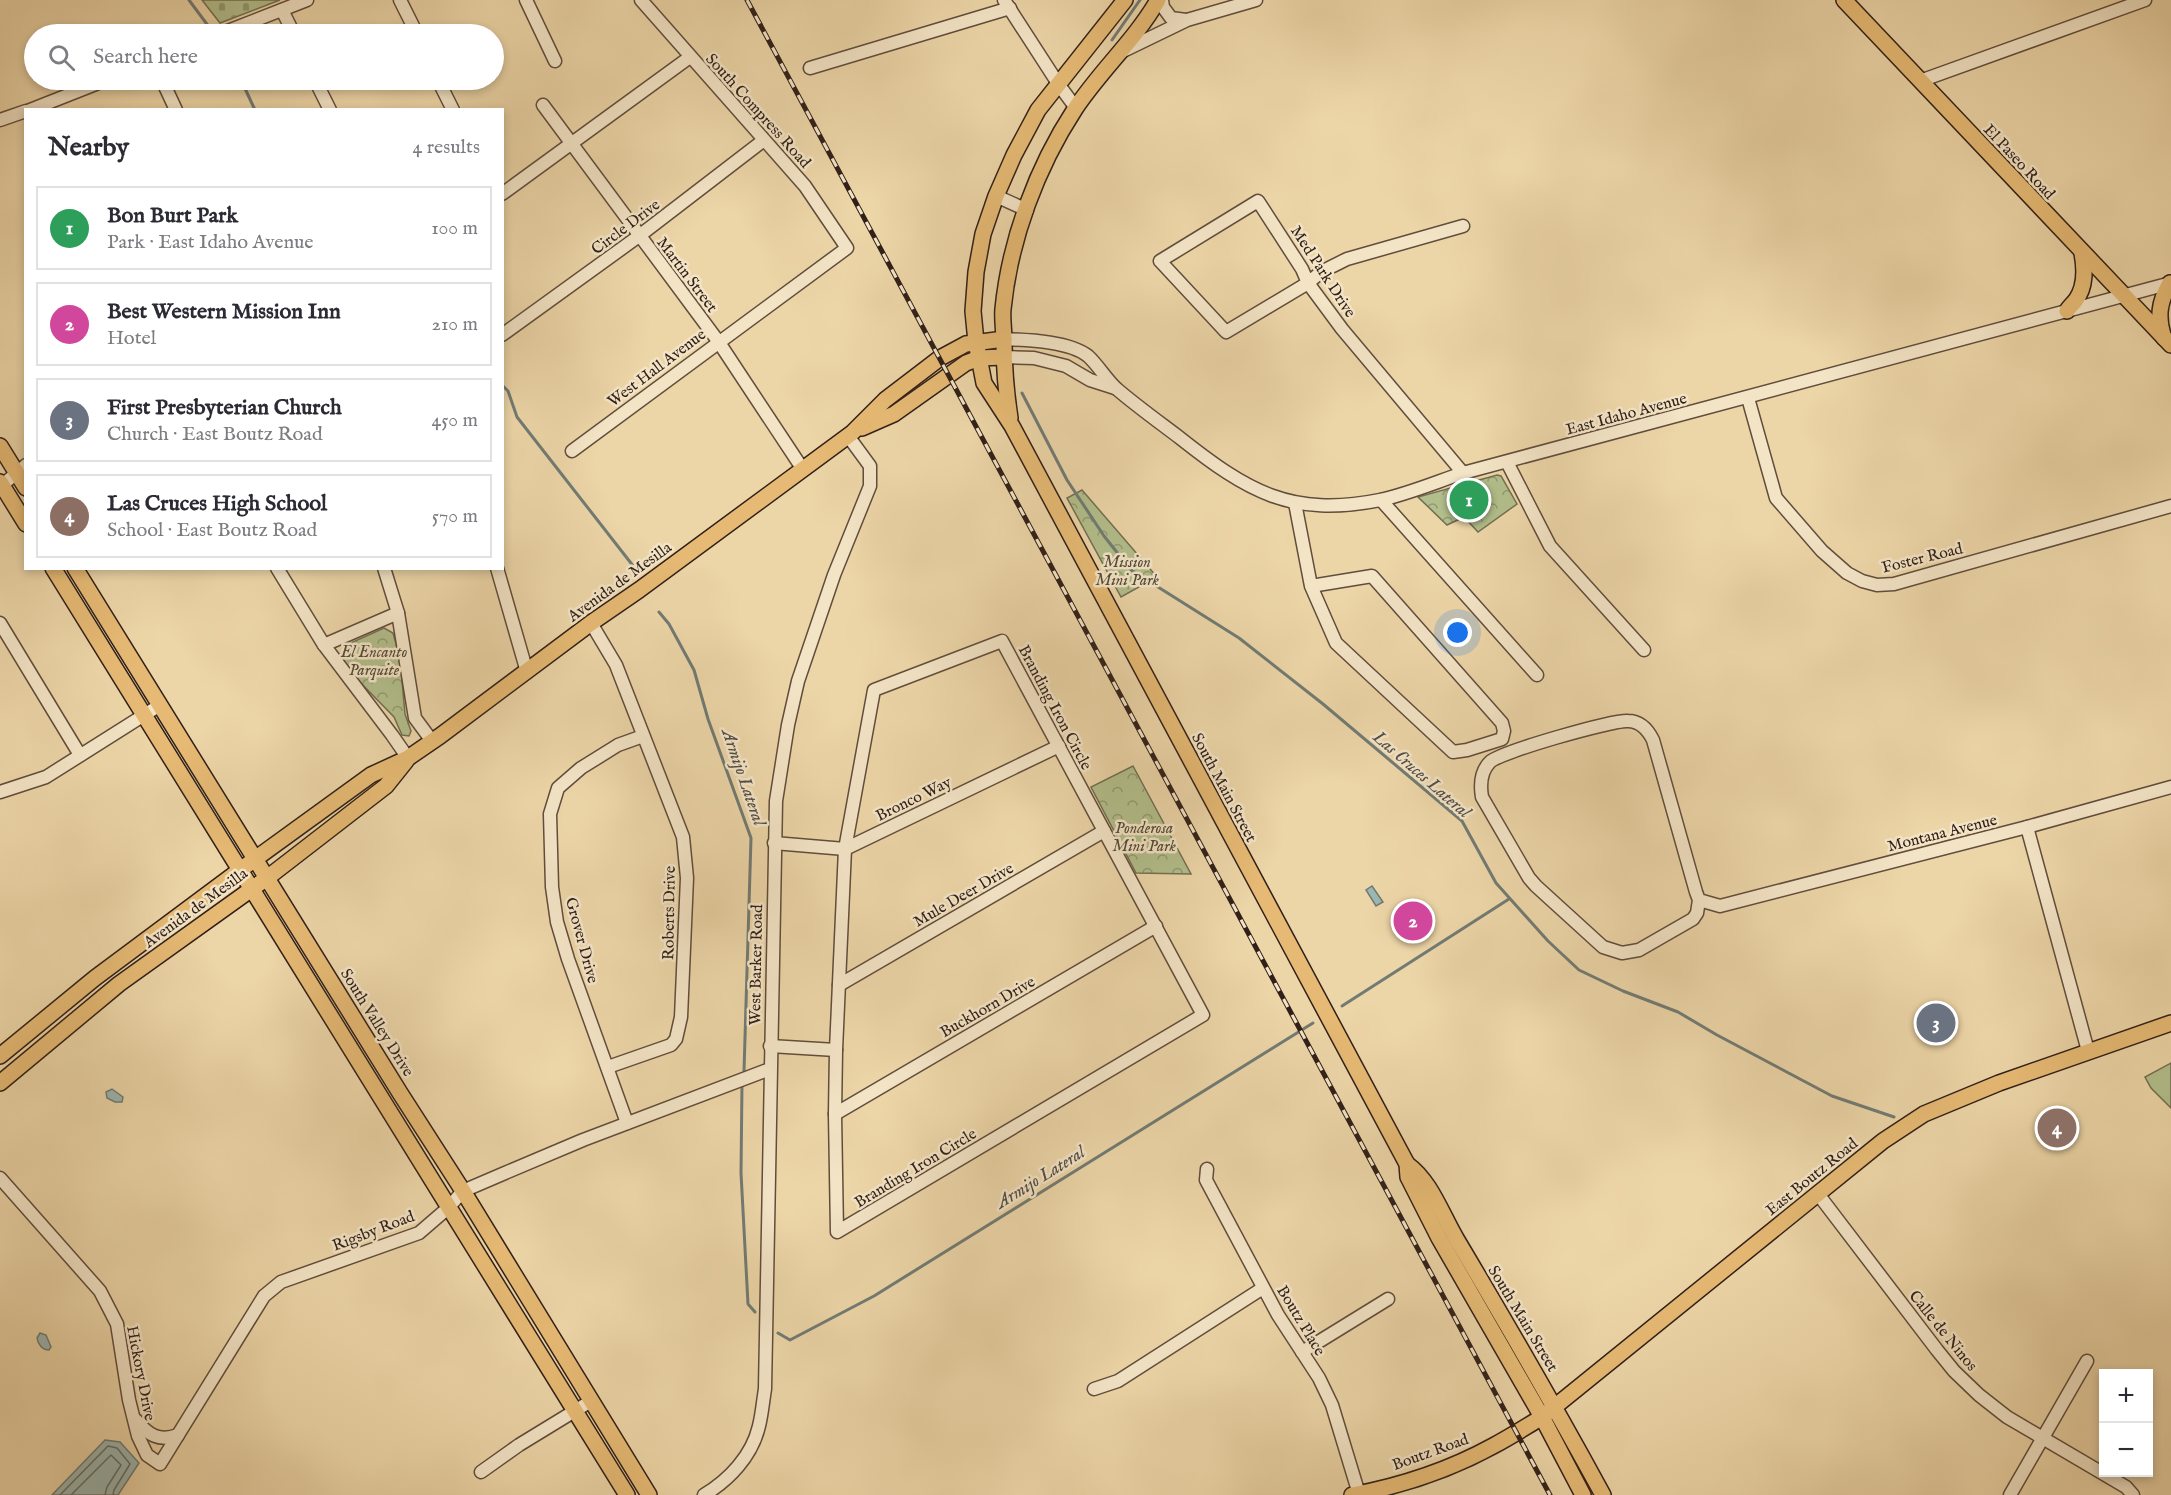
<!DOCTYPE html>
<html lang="en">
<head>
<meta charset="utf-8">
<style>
	body { margin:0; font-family:"IM FELL English",serif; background:#f7f7f7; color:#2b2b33 }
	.controls { position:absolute; right:18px; bottom:18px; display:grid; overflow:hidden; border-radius:0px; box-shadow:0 3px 9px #0003 }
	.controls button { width:54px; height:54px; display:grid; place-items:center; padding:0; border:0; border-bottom:2px solid #e1e1e2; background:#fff; color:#2b2b33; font:30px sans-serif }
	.you { position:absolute; left:1458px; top:633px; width:21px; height:21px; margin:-15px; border:4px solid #fff; border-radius:50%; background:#1a73e8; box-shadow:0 0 0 9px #1a73e833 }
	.badge { display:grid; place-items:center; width:39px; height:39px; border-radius:50%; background:#8f2418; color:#fff; font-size:20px; font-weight:700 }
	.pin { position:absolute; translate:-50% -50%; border:3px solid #fff; box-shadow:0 2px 6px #0006 }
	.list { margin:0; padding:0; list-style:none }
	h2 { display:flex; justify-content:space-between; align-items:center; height:78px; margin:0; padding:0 24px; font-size:26px }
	h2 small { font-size:20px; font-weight:400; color:#7c7c81 }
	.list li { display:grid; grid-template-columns:39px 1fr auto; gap:18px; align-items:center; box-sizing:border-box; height:84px; margin:0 12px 12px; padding:0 12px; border:2px solid #e1e1e2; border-radius:0px }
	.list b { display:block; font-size:22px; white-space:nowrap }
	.list p { margin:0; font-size:20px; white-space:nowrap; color:#7c7c81 }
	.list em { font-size:20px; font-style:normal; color:#7c7c81 }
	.icon { flex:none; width:33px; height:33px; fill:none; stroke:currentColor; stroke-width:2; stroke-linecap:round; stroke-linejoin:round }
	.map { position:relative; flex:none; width:2171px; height:1495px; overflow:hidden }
	.search { position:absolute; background:#fff; box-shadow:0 3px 9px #0003; left:24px; top:24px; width:480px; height:66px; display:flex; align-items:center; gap:15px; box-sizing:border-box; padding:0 21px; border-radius:33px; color:#7c7c81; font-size:22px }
	.panel { position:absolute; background:#fff; box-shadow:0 3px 9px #0003; left:24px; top:108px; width:480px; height:462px; border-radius:0px }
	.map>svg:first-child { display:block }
</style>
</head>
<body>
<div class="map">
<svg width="2171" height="1495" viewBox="0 0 2171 1495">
	<defs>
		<pattern id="forest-crowns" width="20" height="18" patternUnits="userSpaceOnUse" patternTransform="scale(1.5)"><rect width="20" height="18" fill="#b2be8b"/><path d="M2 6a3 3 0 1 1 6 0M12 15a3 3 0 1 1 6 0" fill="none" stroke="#919a71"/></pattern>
		<pattern id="cemetery-stones" width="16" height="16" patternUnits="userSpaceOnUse" patternTransform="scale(1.5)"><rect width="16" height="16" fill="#b2be8b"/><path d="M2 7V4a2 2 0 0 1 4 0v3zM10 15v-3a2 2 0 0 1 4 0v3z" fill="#919a71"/></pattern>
	</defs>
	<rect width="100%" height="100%" fill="#ecd5a7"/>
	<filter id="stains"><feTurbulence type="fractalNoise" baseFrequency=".00333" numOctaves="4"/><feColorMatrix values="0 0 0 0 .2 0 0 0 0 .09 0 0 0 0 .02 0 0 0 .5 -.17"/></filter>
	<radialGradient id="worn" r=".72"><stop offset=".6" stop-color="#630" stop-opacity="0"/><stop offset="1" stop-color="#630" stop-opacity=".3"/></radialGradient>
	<g fill="url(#forest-crowns)" stroke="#726f52" stroke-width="1.5">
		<path d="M1497,475L1501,476L1517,504L1478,532L1464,517L1447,525L1418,497Z"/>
		<path d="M1082,490L1157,577L1121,597L1067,498Z"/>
		<path d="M384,628L393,633L400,658L405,714L411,731L409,736L402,735L394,717L351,673L341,657L344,646Z"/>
		<path d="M1133,766L1191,874L1136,873L1091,787Z"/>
	</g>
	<path fill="url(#cemetery-stones)" stroke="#726f52" stroke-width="1.5" d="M202,0H280L220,23Z"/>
	<path fill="#b2be8b" stroke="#726f52" stroke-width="1.5" d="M2171,1063V1108L2151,1088L2145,1077Z"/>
	<g fill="#9bb7b1" stroke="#717b74" stroke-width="1.5">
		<path d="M1372,886L1383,902L1376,906L1366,890Z"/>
		<path d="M112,1089L123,1097L122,1102H115L107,1098L106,1092Z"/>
		<path d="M40,1333L46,1335L51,1347L49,1350C42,1350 38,1344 37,1338Z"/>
		<path d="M105,1440L120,1442L139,1463L118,1495H52Z"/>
	</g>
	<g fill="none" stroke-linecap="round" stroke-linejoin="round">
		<g stroke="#666c65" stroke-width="1.5">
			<path d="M60,1495L108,1446L117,1448L130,1464L114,1490L113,1495"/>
			<path d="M71,1495L111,1455L121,1465L107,1487L105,1495"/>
		</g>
		<g stroke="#717b74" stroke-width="3">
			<path d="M189,0L212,31"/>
			<path d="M1112,40L1140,0"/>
			<path d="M241,80L255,110"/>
			<path d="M502,385L508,391L517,417L634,567"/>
			<path d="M1022,393L1067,480L1104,536L1131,570L1239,638L1323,704L1462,821L1496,883L1548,941L1579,970L1623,991L1678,1012L1717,1035L1832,1096L1894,1117"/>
			<path d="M659,612L669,624L694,670L708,719L751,838L744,1071"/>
			<path d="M1342,1006L1509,899"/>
			<path d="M742,1083L741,1173L748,1304L755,1312"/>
			<path d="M778,1333L790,1340L874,1296L1313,1023"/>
		</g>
		<g stroke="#604d3c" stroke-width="15">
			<g id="minor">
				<path d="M400,0L417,34"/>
				<path d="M526,0L555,61"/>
				<path d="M1004,0L1059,85L1076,108"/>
				<path d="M1162,0L1163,7L1171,18L1186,20"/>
				<path d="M282,10L294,34"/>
				<path d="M220,34L307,0"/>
				<path d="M1123,51L1187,20L1256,0"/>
				<path d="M810,68L1010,8"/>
				<path d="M162,80L176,110"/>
				<path d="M315,80L330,110"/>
				<path d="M438,80L453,110"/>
				<path d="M1920,81L2145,0"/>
				<path d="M543,105L718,341L802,468"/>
				<path d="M30,110L106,80"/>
				<path d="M0,120L26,111"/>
				<path d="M502,194L690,57"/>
				<path d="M996,196L1027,210"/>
				<path d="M502,335L639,236L764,140"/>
				<path d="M1004,339C1027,340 1069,341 1088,356C1099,366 1107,381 1118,390C1138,407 1159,422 1180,438C1247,491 1291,518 1380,500C1408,494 1436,482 1463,473L2171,283"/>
				<path d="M1004,357L1034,358L1066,366L1090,380L1115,388"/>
				<path d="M1748,398L1776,498L1822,551L1847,573L1862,581L1877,585L1894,584L2171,506"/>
				<path d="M572,451L847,248L805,186L641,0"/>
				<path d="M1507,462L1550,546L1644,650"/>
				<path d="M1463,473L1342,329L1308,283L1302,269L1258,201L1160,261L1226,332L1308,283L1321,272L1347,259L1463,226"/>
				<path d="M0,487L26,465"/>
				<path d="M1381,500L1537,675"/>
				<path d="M1295,503L1311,586L1336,643L1453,752L1467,750L1502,739L1504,731L1502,723L1372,576L1311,586"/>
				<path d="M277,568L324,645L392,735L408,758"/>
				<path d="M384,568L398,613L415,718L432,741"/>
				<path d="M497,568L527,672"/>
				<path d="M0,623L80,755"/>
				<path d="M591,623L616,665L683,837L687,878L681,1017L676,1039L671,1045L608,1067"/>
				<path d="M1002,641L1203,1015L837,1232L835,1114L836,1050L845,849L874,690Z"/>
				<path d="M324,645L398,613"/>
				<path d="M0,792L46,777L160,705"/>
				<path d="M2027,827L2088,1051"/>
				<path d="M774,843L845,849L1059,746"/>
				<path d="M1699,900L1697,913L1693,919L1639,950L1622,953L1603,947L1536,886L1529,878L1482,797C1480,785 1481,771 1490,762C1500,752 1612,720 1628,721C1640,721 1648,730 1653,740L1696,892L1699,900L1720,906L2027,827L2171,787"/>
				<path d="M839,985L1104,831"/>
				<path d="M770,1046L836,1050"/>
				<path d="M835,1114L1156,926"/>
				<path d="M627,1123L568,959L557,922L552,887L550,814L558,788L581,768L618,745L643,736"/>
				<path d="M1207,1169L1206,1180L1278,1315L1319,1378L1332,1405L1359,1494"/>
				<path d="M0,1178L100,1291L117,1324L129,1400L138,1436L147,1455L160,1464L264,1296L281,1282L419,1233L448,1208L463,1191L505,1173L583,1140L770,1069"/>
				<path d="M1818,1194L1937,1350L1954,1371L1979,1395L2007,1417L2126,1487L2133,1495"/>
				<path d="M1302,1352L1388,1299"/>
				<path d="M1094,1389L1118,1381L1263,1288"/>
				<path d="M136,1420C148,1435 159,1442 178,1435"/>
				<path d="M481,1472L519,1445L591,1401"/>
				<path d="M704,1495C729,1480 752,1456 759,1426C762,1414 763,1401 765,1389L776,801L788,725L798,681L834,575L870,486V466L848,436"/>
				<path d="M2010,1495L2087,1361"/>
			</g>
		</g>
		<g stroke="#312019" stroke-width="18">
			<g id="major">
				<path d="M1125,0L1038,110L1014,155L996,196L983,234L976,272L973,311L976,342L984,383L1012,426L1407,1164L1408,1177L1439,1238L1542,1417L1583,1495"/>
				<path d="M1844,0L2171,345"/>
				<path d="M2067,311C2069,307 2073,304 2076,300C2086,286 2085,269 2082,253"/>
				<path d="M2164,338C2157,317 2159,302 2170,283"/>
				<path d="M1010,418C1006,392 1004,367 1004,341C1004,330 1002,319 1003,309C1010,239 1037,167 1075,109C1100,71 1135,40 1158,0"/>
				<path d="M862,428L894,414L966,363L979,358L1004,357"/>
				<path d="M0,446L26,488"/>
				<path d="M0,482L26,524"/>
				<path d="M53,568L627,1495"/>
				<path d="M75,568L400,1093L463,1191L649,1495"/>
				<path d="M0,1056L95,978L240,870L371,775L408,758L440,736L591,623L639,590L852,433L885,400L940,358L966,344L1004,339"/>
				<path d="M0,1083L119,984L267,878L386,786L406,761"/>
				<path d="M1407,1164C1431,1181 1442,1215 1457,1240C1507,1324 1556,1409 1603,1495"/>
				<path d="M1352,1495C1400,1486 1451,1469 1493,1446C1510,1437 1526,1427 1542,1417L1883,1141L1924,1114L1999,1083L2171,1023"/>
			</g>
		</g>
		<use href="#minor" stroke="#f3e4c6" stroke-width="12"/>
		<use href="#major" stroke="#e6ba74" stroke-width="15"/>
		<g stroke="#312019" stroke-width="5">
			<path id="rail" d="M747,0L1550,1495"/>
		</g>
		<use href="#rail" stroke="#f3e4c6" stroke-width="3" stroke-dasharray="9" stroke-linecap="butt"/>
	</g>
	<g text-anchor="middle" stroke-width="5" stroke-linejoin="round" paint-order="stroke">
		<g font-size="16" fill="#312019" stroke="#f3e4c6">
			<text transform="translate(759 110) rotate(48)" y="6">South Compress Road</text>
			<text transform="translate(2020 161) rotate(47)" y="6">El Paseo Road</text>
			<text transform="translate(625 226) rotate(-37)" y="6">Circle Drive</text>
			<text transform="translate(1324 271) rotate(57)" y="6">Med Park Drive</text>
			<text transform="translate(688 274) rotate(53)" y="6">Martin Street</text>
			<text transform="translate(656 367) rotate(-37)" y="6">West Hall Avenue</text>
			<text transform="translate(1626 413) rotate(-15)" y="6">East Idaho Avenue</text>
			<text transform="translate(1922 557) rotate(-14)" y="6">Foster Road</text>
			<text transform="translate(619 581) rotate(-36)" y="6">Avenida de Mesilla</text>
			<text transform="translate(1056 707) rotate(62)" y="6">Branding Iron Circle</text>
			<text transform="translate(1225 787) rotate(62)" y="6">South Main Street</text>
			<text transform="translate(913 798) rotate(-26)" y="6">Bronco Way</text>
			<text transform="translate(1942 832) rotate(-14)" y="6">Montana Avenue</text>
			<text transform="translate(963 894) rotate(-30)" y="6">Mule Deer Drive</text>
			<text transform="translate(195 907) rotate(-36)" y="6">Avenida de Mesilla</text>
			<text transform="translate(668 913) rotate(-89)" y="6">Roberts Drive</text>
			<text transform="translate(583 940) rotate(75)" y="6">Grover Drive</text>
			<text transform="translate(755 965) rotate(-89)" y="6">West Barker Road</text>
			<text transform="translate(987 1006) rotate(-30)" y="6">Buckhorn Drive</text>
			<text transform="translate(378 1022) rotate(58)" y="6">South Valley Drive</text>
			<text transform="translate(915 1167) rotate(-31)" y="6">Branding Iron Circle</text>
			<text transform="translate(1811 1176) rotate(-39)" y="6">East Boutz Road</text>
			<text transform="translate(373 1230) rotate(-21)" y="6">Rigsby Road</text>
			<text transform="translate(1524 1318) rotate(59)" y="6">South Main Street</text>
			<text transform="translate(1302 1320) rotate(59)" y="6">Boutz Place</text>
			<text transform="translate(1944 1330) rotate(51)" y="6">Calle de Ninos</text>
			<text transform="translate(142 1373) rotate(79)" y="6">Hickory Drive</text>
			<text transform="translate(1430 1451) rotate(-20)" y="6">Boutz Road</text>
		</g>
		<g font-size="16" font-style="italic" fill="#514836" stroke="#f3e4c6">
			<text x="1127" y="567">Mission<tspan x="1127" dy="18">Mini Park</tspan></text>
			<text x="374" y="657">El Encanto<tspan x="374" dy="18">Parquite</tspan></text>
			<text x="1144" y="833">Ponderosa<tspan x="1144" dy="18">Mini Park</tspan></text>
		</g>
		<g font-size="18" font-style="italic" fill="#514d47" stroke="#f3e4c6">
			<text transform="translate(1422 774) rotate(41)" y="6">Las Cruces Lateral</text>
			<text transform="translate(744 777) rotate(71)" y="6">Armijo Lateral</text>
			<text transform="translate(1040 1177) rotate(-32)" y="6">Armijo Lateral</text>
		</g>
	</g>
	<rect width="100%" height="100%" filter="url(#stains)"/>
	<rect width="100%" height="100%" fill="url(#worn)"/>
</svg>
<div class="controls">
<button>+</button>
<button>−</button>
</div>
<div class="you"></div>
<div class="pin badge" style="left:1469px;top:500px;background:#2e9e5b">1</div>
<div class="pin badge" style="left:1413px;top:921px;background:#d1479c">2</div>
<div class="pin badge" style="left:1936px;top:1023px;background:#6b7280">3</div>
<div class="pin badge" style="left:2057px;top:1128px;background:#8d6e63">4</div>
<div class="search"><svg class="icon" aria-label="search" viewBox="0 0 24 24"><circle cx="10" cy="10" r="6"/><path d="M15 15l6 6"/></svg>Search here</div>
<section class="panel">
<h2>Nearby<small>4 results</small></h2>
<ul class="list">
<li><span class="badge" style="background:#2e9e5b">1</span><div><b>Bon Burt Park</b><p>Park · East Idaho Avenue</p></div><em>100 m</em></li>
<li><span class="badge" style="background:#d1479c">2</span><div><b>Best Western Mission Inn</b><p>Hotel</p></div><em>210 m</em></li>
<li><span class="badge" style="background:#6b7280">3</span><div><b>First Presbyterian Church</b><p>Church · East Boutz Road</p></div><em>450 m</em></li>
<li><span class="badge" style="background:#8d6e63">4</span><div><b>Las Cruces High School</b><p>School · East Boutz Road</p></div><em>570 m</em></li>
</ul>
</section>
</div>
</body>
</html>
